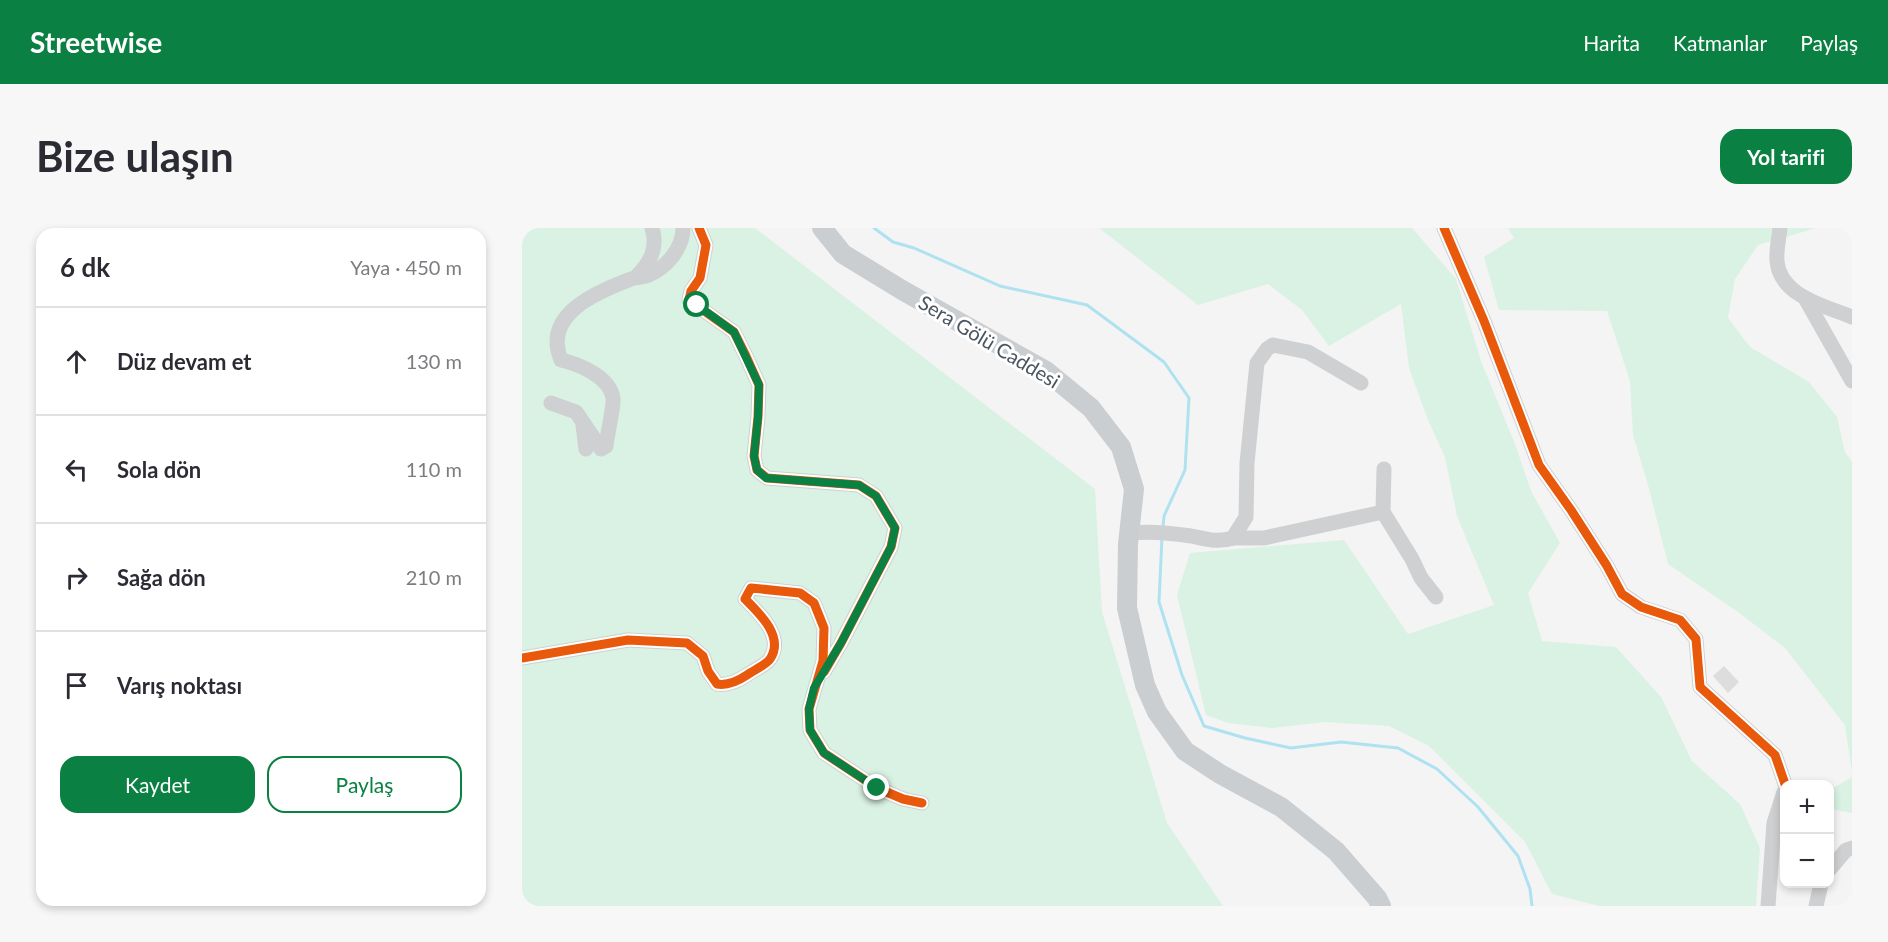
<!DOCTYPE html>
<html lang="tr">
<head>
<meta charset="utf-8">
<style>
	body { margin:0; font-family:Lato,sans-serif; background:#f7f7f7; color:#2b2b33 }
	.controls { position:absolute; right:18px; bottom:18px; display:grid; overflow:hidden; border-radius:12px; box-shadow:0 3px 9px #0003 }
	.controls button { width:54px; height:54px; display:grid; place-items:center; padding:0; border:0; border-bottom:2px solid #e1e1e2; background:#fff; color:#2b2b33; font:30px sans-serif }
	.stop { position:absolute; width:18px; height:18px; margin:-14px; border:4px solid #0b8043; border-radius:50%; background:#fff }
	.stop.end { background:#0b8043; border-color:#fff; box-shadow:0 2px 6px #0008 }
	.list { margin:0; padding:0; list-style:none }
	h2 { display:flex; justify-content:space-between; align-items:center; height:78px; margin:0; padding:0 24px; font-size:26px }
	h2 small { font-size:20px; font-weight:400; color:#7c7c81 }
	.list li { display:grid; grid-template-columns:39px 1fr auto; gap:18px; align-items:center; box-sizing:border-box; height:108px; padding:0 24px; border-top:2px solid #e1e1e2 }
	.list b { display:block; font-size:22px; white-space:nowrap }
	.list em { font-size:20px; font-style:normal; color:#7c7c81 }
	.actions { display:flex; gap:12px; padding:18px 24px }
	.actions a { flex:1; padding:14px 0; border:2px solid #0b8043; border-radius:18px; text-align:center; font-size:21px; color:#0b8043 }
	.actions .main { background:#0b8043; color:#fff }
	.icon { flex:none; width:33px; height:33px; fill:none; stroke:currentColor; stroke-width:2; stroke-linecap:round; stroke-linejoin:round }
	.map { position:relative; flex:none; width:1330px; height:678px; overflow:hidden; border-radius:18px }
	header { display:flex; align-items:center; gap:36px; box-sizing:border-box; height:84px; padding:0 30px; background:#0b8043; color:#fff }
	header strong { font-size:28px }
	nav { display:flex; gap:33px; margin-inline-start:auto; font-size:21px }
	.intro { display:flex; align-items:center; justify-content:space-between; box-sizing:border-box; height:144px; padding:0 36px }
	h1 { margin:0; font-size:42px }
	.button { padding:15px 27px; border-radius:18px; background:#0b8043; color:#fff; font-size:21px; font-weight:700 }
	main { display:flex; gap:36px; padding:0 36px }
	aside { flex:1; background:#fff; border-radius:18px; box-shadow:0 3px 9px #0003 }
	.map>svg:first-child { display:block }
</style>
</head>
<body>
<header>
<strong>Streetwise</strong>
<nav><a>Harita</a><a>Katmanlar</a><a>Paylaş</a></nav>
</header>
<div class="intro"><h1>Bize ulaşın</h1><a class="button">Yol tarifi</a></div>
<main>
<aside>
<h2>6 dk<small>Yaya · 450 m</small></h2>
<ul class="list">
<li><svg class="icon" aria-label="ahead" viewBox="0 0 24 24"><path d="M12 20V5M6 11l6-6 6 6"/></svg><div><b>Düz devam et</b></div><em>130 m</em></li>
<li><svg class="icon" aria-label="left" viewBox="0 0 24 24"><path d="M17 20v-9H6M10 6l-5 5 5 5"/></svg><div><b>Sola dön</b></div><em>110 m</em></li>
<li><svg class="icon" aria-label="right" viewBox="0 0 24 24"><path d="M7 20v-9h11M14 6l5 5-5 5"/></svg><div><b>Sağa dön</b></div><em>210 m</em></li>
<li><svg class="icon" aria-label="arrive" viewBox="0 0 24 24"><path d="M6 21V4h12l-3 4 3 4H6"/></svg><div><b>Varış noktası</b></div></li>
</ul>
<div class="actions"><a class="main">Kaydet</a><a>Paylaş</a></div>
</aside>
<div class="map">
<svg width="1330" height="678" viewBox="0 0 1330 678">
	<rect width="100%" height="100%" fill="#f4f4f4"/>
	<g fill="#d9f2e3">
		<path d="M0,0H233L573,261L580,384L645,595L701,678H0Z"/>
		<path d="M577,0H890L934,51L959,133L993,216L1009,263L1038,315L1006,365L1020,413L1094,419L1139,469L1170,533L1218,576L1238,620L1234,678H1077L1030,666L1003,614L907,518L867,498L803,494L751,500L706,495L684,487L655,367L668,325L822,312L886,406L972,377L935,288L923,229L906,192L887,140L879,76L807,118L780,82L746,56L676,77Z"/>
		<path d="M986,0H1294L1236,17L1213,51L1206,90L1228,119L1287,154L1315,189L1323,224L1330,234V544L1323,497L1263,420L1216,384L1146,336L1126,257L1111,207L1108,153L1085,83L977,82L962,29L992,10Z"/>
		<path d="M1330,549V585L1308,581V562Z"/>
	</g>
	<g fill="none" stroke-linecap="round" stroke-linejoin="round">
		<g stroke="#aee2f0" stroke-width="3">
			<path d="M352,0L371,14L392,20L478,58L565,77L642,134L667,170L663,242L642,288L641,299"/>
			<path d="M640,309L637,374L660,447L682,498L723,510L769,520L819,514L876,520L915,541L956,579L996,628L1008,661L1010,678"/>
		</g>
	</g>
	<path fill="#ddddde" d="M1202,438L1217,454L1206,465L1191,448Z"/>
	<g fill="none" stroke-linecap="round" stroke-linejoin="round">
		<g stroke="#ced0d2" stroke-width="15">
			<path d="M177,0L184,17L178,50L169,63L167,72L212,104L224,128L237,157L236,189L232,228L235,242L245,250L337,257L354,268L373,300L369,319L319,415L302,444"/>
			<path d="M922,0L962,93L1017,237L1049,282L1085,338L1100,366L1119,379L1158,392L1174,411L1178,459L1253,527L1263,556"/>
			<path d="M1258,0C1257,10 1254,23 1255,33C1258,68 1303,78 1330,89"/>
			<path d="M115,48C129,34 136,19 130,0"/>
			<path d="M1283,70L1330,153"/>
			<path d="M29,175L54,184L79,221L84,218C85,207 92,179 91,170C88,149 57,136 39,132C20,86 75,64 109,51C115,49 122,49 127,47C145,39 161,20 161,0"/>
			<path d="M61,197L64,221"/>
			<path d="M862,241L861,284L890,331L899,350L914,369"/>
			<path d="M607,305C628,303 649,305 669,308C684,311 695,315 711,310L724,289L725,235L735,135L745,121L751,117L786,124L839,155"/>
			<path d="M711,310H742L861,284"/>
			<path d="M0,430L106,412L165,415L181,428L186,443L195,456C206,458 216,453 225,447C232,442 244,437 248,431C263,409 237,385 223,371L229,360L278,365L292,375L302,400L301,433L287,481L288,502L302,525L355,560L381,571L400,575"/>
			<path d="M1308,641L1324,622L1330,620"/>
			<path d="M1246,678L1252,595L1262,564"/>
			<path d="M1294,678L1299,656"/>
		</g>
		<path stroke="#caced1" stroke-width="20" d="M300,0L321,26L380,62L524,143L569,180L599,219L612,261L606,316L605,380L623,457L635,484L663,523L698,546L759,579L814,623L855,670L859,678"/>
		<g stroke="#fff" stroke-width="13">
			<g id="cycleway">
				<path d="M177,0L184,17L178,50L169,63L167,72L212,104L224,128L237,157L236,189L232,228L235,242L245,250L337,257L354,268L373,300L369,319L319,415L302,444"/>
				<path d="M922,0L962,93L1017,237L1049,282L1085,338L1100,366L1119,379L1158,392L1174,411L1178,459L1253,527L1263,556"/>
				<path d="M0,430L106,412L165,415L181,428L186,443L195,456C206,458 216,453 225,447C232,442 244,437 248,431C263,409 237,385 223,371L229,360L278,365L292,375L302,400L301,433L287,481L288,502L302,525L355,560L381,571L400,575"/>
			</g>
		</g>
		<use href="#cycleway" stroke="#e8590c" stroke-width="9"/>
	</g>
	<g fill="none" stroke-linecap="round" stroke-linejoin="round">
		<path stroke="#0b8043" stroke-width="8" d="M175,77L212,104L237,157L236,189L232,228L235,242L244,250L337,257L354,268L373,300L369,319L319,415L292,460L287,481L288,502L302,525L355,560"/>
	</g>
	<g text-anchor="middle" stroke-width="6" stroke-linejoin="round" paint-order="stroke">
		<g font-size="20" fill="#4a5661" stroke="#fff">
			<text transform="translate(467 114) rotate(31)" y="7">Sera Gölü Caddesi</text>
		</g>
	</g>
</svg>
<div class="controls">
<button>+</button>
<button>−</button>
</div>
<div class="stop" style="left:175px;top:77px"></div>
<div class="stop end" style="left:355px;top:560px"></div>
</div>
</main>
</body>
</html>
